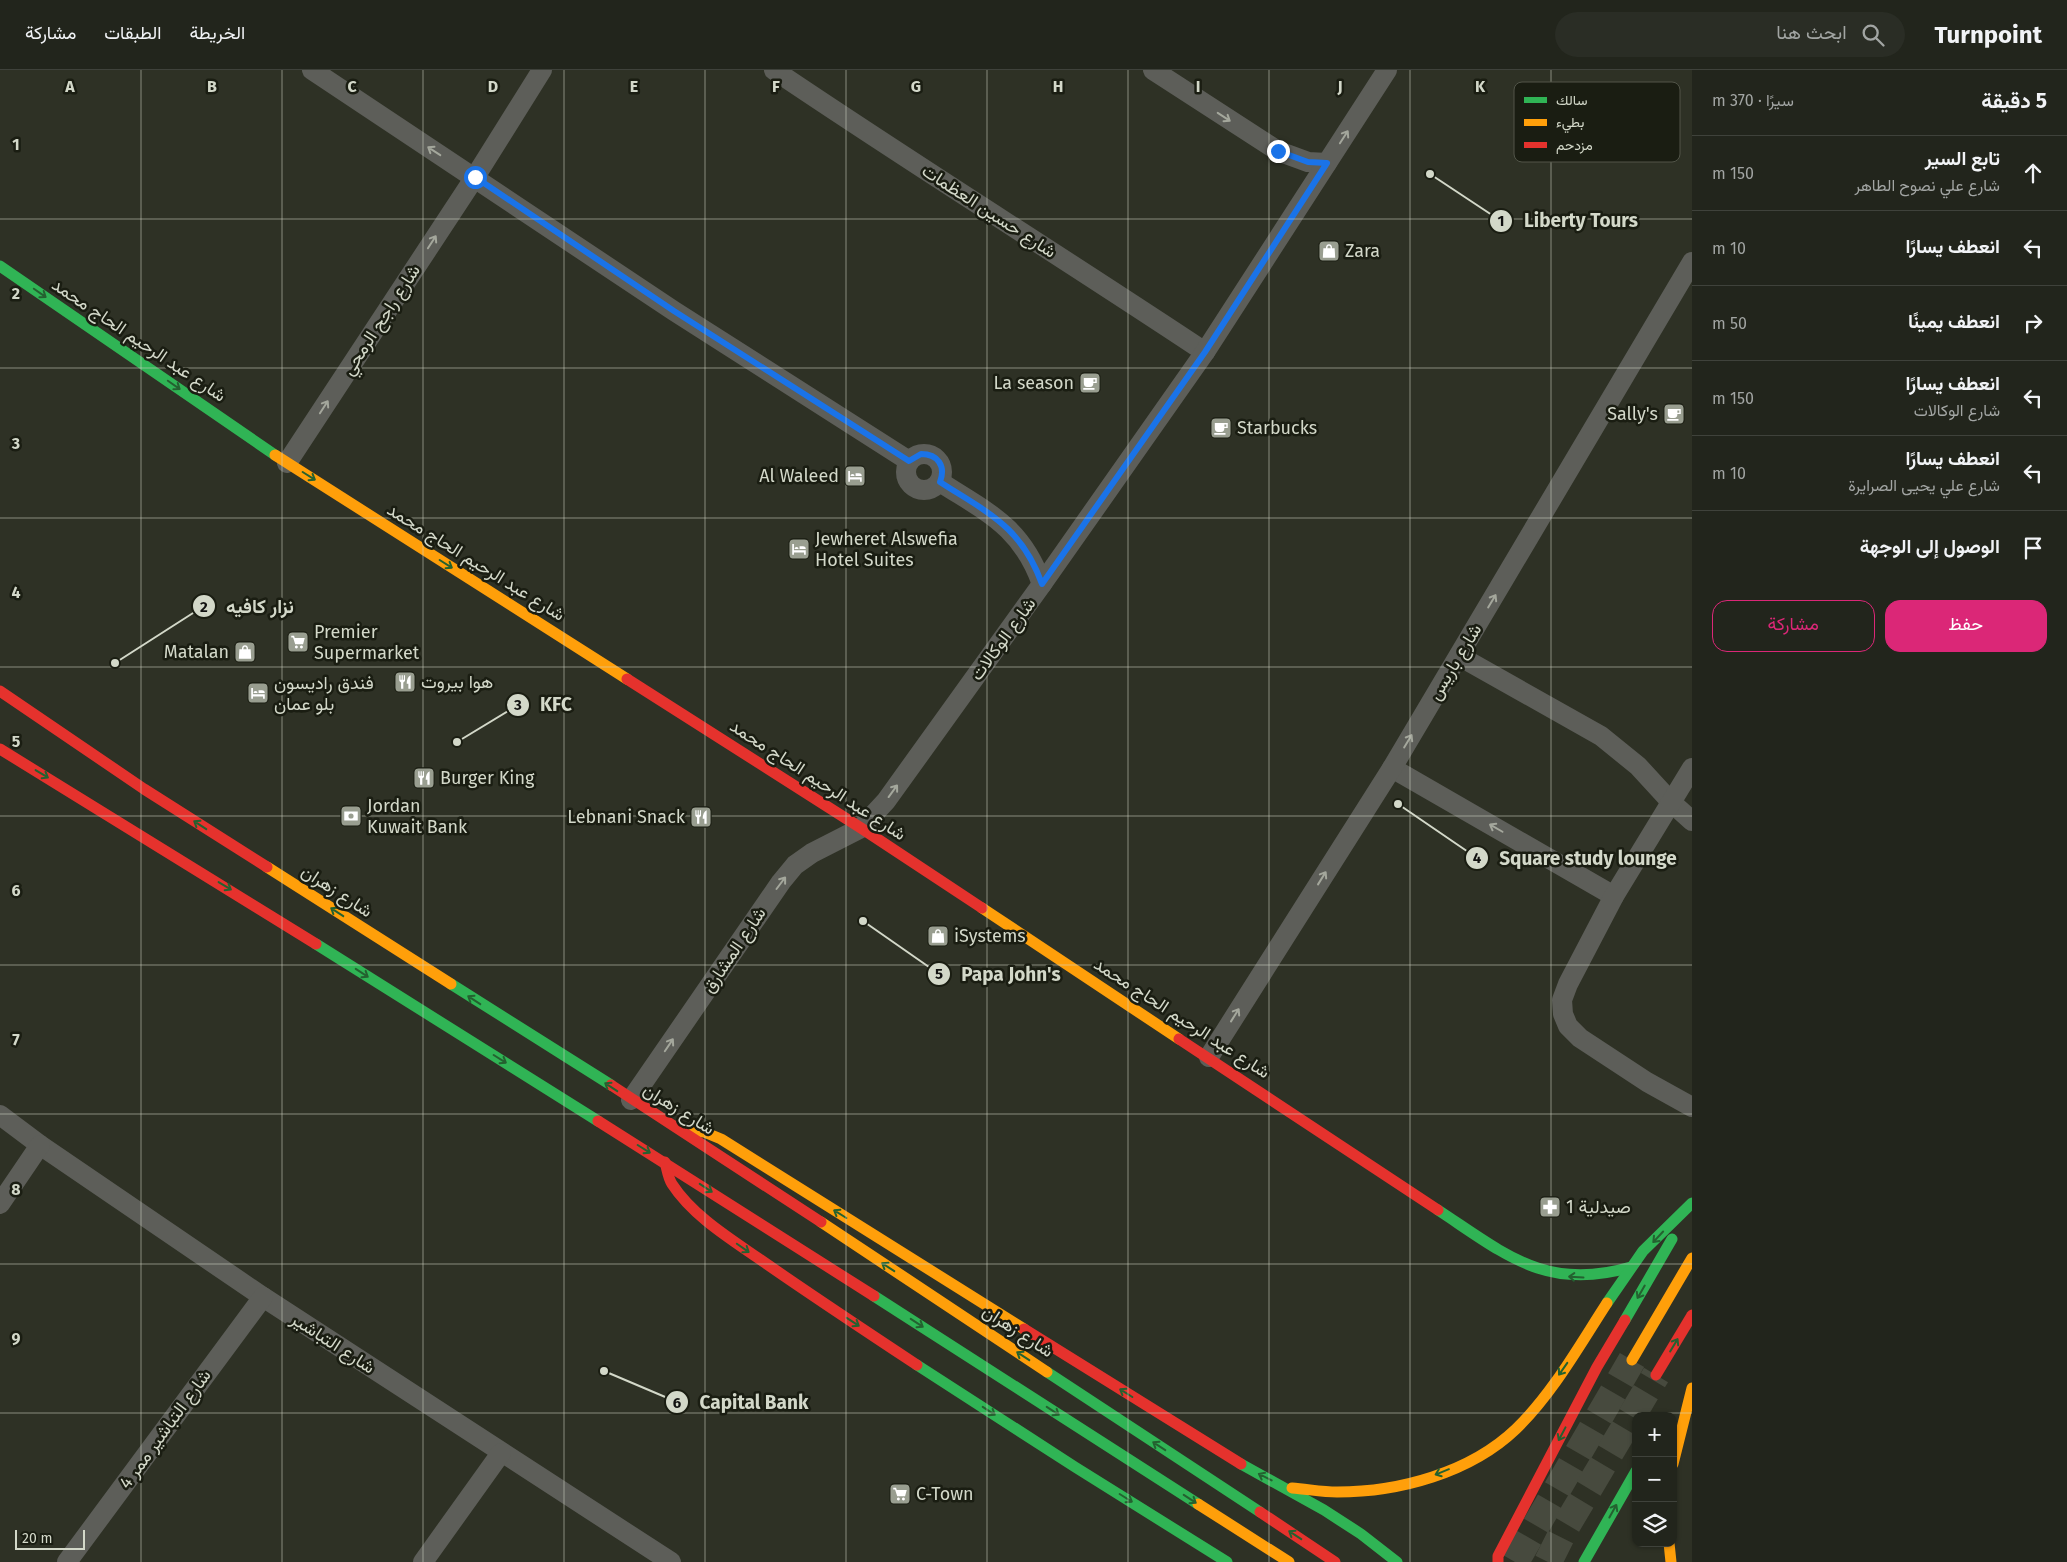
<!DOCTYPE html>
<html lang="ar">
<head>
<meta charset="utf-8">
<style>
	body { margin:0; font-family:"Fira Sans",Vazirmatn,sans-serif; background:#2a2d25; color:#f1f3f6; direction:rtl }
	.controls { position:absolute; right:15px; bottom:15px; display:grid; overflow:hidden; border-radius:10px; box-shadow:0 1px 4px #0004 }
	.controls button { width:45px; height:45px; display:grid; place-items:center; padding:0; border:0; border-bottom:1px solid #3f423b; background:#22251c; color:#f1f3f6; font:25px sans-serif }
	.scale { position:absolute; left:15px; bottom:12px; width:70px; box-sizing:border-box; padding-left:5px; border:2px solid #d3d8c9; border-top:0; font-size:14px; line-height:18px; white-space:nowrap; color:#d3d8c9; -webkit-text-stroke:4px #1a1d12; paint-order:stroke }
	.stop { position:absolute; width:15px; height:15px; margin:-11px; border:4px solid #1a73e8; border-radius:50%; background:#fff }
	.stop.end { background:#1a73e8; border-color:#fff; box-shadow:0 1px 5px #0008 }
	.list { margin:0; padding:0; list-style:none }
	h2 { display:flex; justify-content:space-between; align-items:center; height:65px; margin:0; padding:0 20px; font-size:21px }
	h2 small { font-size:16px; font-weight:400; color:#a2a5a3 }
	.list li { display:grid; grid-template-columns:32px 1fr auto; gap:15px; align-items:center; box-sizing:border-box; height:75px; padding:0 20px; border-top:1px solid #3f423b }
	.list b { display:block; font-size:19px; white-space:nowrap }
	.list p { margin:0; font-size:16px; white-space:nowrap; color:#a2a5a3 }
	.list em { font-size:16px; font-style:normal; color:#a2a5a3 }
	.actions { display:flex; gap:10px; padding:15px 20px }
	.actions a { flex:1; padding:11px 0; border:1px solid #db2777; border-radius:15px; text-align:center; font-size:18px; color:#db2777 }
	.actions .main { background:#db2777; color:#fff }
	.icon { flex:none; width:28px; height:28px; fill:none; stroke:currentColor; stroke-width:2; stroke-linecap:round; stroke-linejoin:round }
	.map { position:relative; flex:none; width:1692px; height:1492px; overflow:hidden; direction:ltr }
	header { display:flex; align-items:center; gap:30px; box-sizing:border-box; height:70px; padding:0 25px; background:#22251c; border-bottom:1px solid #3f423b }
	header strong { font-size:24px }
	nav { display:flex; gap:28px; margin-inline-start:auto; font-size:18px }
	.search { width:350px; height:45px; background:#2a2d25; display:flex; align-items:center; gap:12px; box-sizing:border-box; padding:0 18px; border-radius:28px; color:#a2a5a3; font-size:19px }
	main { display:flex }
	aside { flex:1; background:#22251c }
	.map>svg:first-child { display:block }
</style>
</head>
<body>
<header>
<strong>Turnpoint</strong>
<div class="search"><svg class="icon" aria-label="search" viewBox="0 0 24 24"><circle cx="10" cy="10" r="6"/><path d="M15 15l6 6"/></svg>ابحث هنا</div>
<nav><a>الخريطة</a><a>الطبقات</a><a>مشاركة</a></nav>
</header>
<main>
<aside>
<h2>5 دقيقة<small>سيرًا · 370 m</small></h2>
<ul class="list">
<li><svg class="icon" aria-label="ahead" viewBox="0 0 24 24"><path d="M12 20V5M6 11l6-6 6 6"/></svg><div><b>تابع السير</b><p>شارع علي نصوح الطاهر</p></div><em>150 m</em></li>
<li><svg class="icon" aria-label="left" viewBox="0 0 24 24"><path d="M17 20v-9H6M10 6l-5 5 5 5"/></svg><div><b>انعطف يسارًا</b></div><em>10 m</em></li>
<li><svg class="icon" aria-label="right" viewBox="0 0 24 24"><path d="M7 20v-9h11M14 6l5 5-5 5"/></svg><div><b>انعطف يمينًا</b></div><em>50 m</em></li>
<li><svg class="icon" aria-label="left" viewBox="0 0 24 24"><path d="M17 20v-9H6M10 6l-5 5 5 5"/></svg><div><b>انعطف يسارًا</b><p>شارع الوكالات</p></div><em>150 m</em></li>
<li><svg class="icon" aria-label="left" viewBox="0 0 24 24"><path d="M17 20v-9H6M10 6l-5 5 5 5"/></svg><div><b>انعطف يسارًا</b><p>شارع علي يحيى الصرايرة</p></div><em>10 m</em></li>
<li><svg class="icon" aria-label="arrive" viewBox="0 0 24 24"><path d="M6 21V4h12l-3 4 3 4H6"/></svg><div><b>الوصول إلى الوجهة</b></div></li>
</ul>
<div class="actions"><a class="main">حفظ</a><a>مشاركة</a></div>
</aside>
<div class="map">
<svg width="1692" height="1492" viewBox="0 0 1692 1492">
	<rect width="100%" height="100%" fill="#2e3125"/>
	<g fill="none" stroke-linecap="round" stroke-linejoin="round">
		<g stroke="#474a3e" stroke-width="28" stroke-dasharray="28 14" stroke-linecap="butt">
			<path d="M1515,1492L1632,1290"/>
			<path d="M1548,1492L1565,1458L1656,1305"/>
		</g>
		<g stroke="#5d5e59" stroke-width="20">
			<path d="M312,0L674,241L909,391"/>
			<path d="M774,0C916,96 1062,187 1205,282"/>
			<path d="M1153,0L1278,81L1308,92L1327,93"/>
			<circle cx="924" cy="402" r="18"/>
			<path d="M287,393L475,107L542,0"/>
			<path d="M940,412C988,443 1021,456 1042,514"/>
			<path d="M1459,586L1601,666L1638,696L1672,733L1692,751"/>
			<path d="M1392,698L1614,826"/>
			<path d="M1692,698L1614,826L1568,914L1562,930L1563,944L1568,956L1580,968L1647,1012L1692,1037"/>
			<path d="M1209,987L1392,698L1692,192"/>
			<path d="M631,1030L781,812L795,795L812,783L861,758L886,731L1042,514L1205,282L1387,0"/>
			<path d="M0,1045L40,1075L263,1227L671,1492"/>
			<path d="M0,1134L40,1075"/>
			<path d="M67,1492L263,1227"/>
			<path d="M423,1492L501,1383"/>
		</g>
		<g stroke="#30b455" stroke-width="11">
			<path d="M0,196L275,385"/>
			<path d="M316,874L598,1051"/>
			<path d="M451,914L611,1015"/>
			<path d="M1438,1140C1505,1184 1546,1222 1631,1197"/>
			<path d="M874,1226L1198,1434"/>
			<path d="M1607,1233L1643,1181L1692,1133"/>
			<path d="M1625,1250L1672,1169"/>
			<path d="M917,1295L1075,1397L1227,1492"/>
			<path d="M1047,1302L1260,1442"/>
			<path d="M1241,1394L1324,1440L1361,1464L1397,1492"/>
			<path d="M1584,1492L1636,1401"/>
		</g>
		<g stroke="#ff9f0a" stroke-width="11">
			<path d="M275,385L627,609"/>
			<path d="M267,797L451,914"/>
			<path d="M982,838L1179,969"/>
			<path d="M683,1061L704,1062L721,1069L1024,1259"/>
			<path d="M821,1152L1047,1302"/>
			<path d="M1632,1290L1692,1188"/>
			<path d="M1673,1394L1692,1318"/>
			<path d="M1292,1418C1307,1419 1322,1422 1337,1422C1399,1422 1470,1403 1516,1359C1553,1323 1579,1276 1607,1233"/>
			<path d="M1198,1434L1289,1492"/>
			<path d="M1669,1473L1671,1492"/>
		</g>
		<g stroke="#e5322d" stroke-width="11">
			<path d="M627,609L861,758L982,838"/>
			<path d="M0,621L144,719L267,797"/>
			<path d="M0,679L316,874"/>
			<path d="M1179,969L1438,1140"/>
			<path d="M611,1015L821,1152"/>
			<path d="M598,1051L874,1226"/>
			<path d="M665,1092C667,1099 668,1108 672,1114C692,1145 729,1168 758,1188C811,1225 864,1260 917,1295"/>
			<path d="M1024,1259L1241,1394"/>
			<path d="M1656,1305L1692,1245"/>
			<path d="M1260,1442L1335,1492"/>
			<path d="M1498,1492V1486L1597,1297L1625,1250"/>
		</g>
	</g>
	<defs><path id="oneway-shaft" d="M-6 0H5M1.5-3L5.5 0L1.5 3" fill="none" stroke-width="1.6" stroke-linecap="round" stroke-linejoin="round" transform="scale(1.25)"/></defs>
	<g stroke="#a4a79c">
		<use href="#oneway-shaft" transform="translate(1224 47) rotate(33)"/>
		<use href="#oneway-shaft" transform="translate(1344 67) rotate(-57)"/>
		<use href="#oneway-shaft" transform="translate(434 81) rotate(-147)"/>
		<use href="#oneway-shaft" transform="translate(432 172) rotate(-57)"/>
		<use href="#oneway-shaft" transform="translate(324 337) rotate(-57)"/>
		<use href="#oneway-shaft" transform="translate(1492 531) rotate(-59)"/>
		<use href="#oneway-shaft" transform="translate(1408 671) rotate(-59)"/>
		<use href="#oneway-shaft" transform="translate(893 721) rotate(-54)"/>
		<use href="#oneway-shaft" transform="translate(1496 758) rotate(-150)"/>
		<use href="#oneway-shaft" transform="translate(1322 808) rotate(-58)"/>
		<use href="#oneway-shaft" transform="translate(781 813) rotate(-53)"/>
		<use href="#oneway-shaft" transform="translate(1235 945) rotate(-58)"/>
		<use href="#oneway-shaft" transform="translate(669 975) rotate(-56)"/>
	</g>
	<g stroke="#246130">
		<use href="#oneway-shaft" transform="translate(40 223) rotate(35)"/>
		<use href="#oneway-shaft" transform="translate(174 315) rotate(35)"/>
		<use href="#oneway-shaft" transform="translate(309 406) rotate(32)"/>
		<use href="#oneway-shaft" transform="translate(446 494) rotate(32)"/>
		<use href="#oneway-shaft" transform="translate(42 704) rotate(31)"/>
		<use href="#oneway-shaft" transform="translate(200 755) rotate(-147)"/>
		<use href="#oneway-shaft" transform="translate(225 816) rotate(31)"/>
		<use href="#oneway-shaft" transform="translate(337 842) rotate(-147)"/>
		<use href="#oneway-shaft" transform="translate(362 903) rotate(33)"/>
		<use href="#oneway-shaft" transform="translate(474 930) rotate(-147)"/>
		<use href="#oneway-shaft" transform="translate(500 989) rotate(32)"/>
		<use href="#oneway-shaft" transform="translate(611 1017) rotate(-147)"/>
		<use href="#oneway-shaft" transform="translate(644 1079) rotate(32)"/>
		<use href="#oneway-shaft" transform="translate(706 1118) rotate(33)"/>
		<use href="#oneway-shaft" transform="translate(840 1144) rotate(-148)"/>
		<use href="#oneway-shaft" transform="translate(1658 1167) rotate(133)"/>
		<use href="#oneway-shaft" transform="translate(743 1178) rotate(35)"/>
		<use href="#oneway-shaft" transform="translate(888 1197) rotate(-147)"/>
		<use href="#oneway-shaft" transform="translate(1576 1207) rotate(-177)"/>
		<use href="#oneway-shaft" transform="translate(1641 1222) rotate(120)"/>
		<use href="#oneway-shaft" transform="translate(853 1252) rotate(33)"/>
		<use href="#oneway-shaft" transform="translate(917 1253) rotate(33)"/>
		<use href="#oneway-shaft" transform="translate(1674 1275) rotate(-59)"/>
		<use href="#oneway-shaft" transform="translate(1023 1286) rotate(-147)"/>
		<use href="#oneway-shaft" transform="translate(1563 1299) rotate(125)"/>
		<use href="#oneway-shaft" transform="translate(1126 1323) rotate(-148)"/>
		<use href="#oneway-shaft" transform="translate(989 1341) rotate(33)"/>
		<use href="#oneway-shaft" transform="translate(1053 1341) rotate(33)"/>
		<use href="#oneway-shaft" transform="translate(1562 1364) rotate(118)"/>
		<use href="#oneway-shaft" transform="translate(1159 1376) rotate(-147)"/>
		<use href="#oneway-shaft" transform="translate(1442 1402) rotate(158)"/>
		<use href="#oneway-shaft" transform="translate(1265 1407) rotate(-153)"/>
		<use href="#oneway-shaft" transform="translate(1126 1428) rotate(32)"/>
		<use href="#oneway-shaft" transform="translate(1190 1429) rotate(33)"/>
		<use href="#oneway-shaft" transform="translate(1613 1441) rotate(-61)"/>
		<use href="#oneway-shaft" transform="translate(1295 1465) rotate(-147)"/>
	</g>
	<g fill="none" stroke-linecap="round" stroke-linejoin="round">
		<path stroke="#1a73e8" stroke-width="6" d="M475,107L674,241L909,391L921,384C938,384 946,396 940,412C988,443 1021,456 1042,514L1205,282L1327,93L1308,92L1278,81"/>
	</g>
	<path fill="none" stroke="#d3d8c9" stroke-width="1" stroke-opacity="0.55" d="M141,0V1492M282,0V1492M423,0V1492M564,0V1492M705,0V1492M846,0V1492M987,0V1492M1128,0V1492M1269,0V1492M1410,0V1492M1551,0V1492M0,149H1692M0,298H1692M0,448H1692M0,597H1692M0,746H1692M0,895H1692M0,1044H1692M0,1194H1692M0,1343H1692"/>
	<defs>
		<g id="shop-square" transform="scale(1.125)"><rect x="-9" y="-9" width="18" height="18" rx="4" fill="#999e90" stroke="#1a1d12"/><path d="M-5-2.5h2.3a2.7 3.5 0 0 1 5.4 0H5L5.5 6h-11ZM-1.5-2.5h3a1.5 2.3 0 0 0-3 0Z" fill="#fff"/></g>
		<g id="cafe-square" transform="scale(1.125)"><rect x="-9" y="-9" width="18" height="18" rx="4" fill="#999e90" stroke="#1a1d12"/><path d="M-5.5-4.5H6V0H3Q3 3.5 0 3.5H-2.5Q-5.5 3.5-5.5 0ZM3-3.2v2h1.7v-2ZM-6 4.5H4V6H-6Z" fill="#fff"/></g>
		<g id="hotel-square" transform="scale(1.125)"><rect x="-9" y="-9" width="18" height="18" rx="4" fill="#999e90" stroke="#1a1d12"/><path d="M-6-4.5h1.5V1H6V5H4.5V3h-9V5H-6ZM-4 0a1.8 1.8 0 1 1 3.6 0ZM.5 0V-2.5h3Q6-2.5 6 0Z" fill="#fff"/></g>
		<g id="supermarket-square" transform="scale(1.125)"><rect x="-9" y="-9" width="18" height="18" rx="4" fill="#999e90" stroke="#1a1d12"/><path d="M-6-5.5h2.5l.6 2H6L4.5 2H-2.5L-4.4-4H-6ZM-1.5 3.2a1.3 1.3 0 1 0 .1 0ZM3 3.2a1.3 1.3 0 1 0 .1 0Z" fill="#fff"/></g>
		<g id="restaurant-square" transform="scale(1.125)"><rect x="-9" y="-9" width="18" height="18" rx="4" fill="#999e90" stroke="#1a1d12"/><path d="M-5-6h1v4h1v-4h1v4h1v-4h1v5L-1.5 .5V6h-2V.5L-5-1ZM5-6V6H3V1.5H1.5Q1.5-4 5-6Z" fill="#fff"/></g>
		<g id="bank-square" transform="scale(1.125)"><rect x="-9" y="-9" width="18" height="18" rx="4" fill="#999e90" stroke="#1a1d12"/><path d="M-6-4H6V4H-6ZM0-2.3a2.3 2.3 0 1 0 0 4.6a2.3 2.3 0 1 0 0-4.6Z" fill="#fff"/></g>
		<g id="pharmacy-square" transform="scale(1.125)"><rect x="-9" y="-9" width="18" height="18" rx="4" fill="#999e90" stroke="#1a1d12"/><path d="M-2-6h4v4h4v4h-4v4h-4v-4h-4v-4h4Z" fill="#fff"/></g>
	</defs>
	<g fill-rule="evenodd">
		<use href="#shop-square" x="1329" y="181"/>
		<use href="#cafe-square" x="1090" y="313"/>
		<use href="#cafe-square" x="1674" y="344"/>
		<use href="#cafe-square" x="1221" y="358"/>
		<use href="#hotel-square" x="855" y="406"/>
		<use href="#hotel-square" x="799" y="479"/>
		<use href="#supermarket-square" x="298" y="572"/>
		<use href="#shop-square" x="245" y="582"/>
		<use href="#restaurant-square" x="405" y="612"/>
		<use href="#hotel-square" x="258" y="623"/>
		<use href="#restaurant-square" x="424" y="708"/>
		<use href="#bank-square" x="351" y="746"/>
		<use href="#restaurant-square" x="701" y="747"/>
		<use href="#shop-square" x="938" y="866"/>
		<use href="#pharmacy-square" x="1550" y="1137"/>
		<use href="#supermarket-square" x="900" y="1424"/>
	</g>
	<g text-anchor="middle" stroke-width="5" stroke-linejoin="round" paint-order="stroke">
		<g font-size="18" fill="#d3d8c9" stroke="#1a1d12">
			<text transform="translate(989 141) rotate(33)" y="6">شارع حسين العظمات</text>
			<text transform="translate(381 250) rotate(-57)" y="6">شارع راجح الرمحي</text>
			<text transform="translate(139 270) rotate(34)" y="6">شارع عبد الرحيم الحاج محمد</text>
			<text transform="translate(476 492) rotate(32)" y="6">شارع عبد الرحيم الحاج محمد</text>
			<text transform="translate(1003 569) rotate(-54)" y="6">شارع الوكالات</text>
			<text transform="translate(1455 592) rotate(-59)" y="6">شارع باريس</text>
			<text transform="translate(818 710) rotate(33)" y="6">شارع عبد الرحيم الحاج محمد</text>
			<text transform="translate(337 821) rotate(33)" y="6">شارع زهران</text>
			<text transform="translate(734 880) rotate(-56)" y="6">شارع المشارق</text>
			<text transform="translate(1182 948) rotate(33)" y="6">شارع عبد الرحيم الحاج محمد</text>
			<text transform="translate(679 1039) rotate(32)" y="6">شارع زهران</text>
			<text transform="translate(1018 1261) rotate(33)" y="6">شارع زهران</text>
			<text transform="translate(333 1273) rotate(33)" y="6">شارع التباشير</text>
			<text transform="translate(165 1359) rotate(-54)" y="6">شارع التباشير ممر 4</text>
		</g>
		<g font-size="18" fill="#d3d8c9" stroke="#1a1d12" text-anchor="start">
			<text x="1345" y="187">Zara</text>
			<text x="1074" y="319" text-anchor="end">La season</text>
			<text x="1658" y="350" text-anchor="end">Sally's</text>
			<text x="1237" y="364">Starbucks</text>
			<text x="839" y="412" text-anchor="end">Al Waleed</text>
			<text x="815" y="475">Jewheret Alswefia<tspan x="815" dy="21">Hotel Suites</tspan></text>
			<text x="314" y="568">Premier<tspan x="314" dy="21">Supermarket</tspan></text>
			<text x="229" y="588" text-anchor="end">Matalan</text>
			<text x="421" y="618">هوا بيروت</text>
			<text x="274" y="619">فندق راديسون<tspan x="274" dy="21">بلو عمان</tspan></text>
			<text x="440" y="714">Burger King</text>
			<text x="367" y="742">Jordan<tspan x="367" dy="21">Kuwait Bank</tspan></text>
			<text x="685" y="753" text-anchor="end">Lebnani Snack</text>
			<text x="954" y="872">iSystems</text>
			<text x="1566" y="1143">صيدلية 1</text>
			<text x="916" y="1430">C-Town</text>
		</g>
	</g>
	<rect x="1514" y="12" width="166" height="80" rx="8" fill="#1a1d12" stroke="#525549" stroke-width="1"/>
	<rect x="1524" y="27" width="23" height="6" fill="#30b455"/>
	<rect x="1524" y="49" width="23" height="7" fill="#ff9f0a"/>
	<rect x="1524" y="72" width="23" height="6" fill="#e5322d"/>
	<g font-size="14" fill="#d3d8c9">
		<text x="1556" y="35">سالك</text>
		<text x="1556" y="57">بطيء</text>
		<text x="1556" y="80">مزدحم</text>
	</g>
	<g font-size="16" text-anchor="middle" font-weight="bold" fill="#d3d8c9" stroke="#1a1d12" stroke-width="5" stroke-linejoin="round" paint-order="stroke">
		<text x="70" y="22">A</text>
		<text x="212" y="22">B</text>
		<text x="352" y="22">C</text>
		<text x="493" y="22">D</text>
		<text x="634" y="22">E</text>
		<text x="776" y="22">F</text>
		<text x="916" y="22">G</text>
		<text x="1058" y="22">H</text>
		<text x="1198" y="22">I</text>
		<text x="1340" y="22">J</text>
		<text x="1480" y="22">K</text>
		<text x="16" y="80">1</text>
		<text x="16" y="229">2</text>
		<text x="16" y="379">3</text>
		<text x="16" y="528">4</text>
		<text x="16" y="677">5</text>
		<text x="16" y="826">6</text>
		<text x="16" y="975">7</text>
		<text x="16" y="1125">8</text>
		<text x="16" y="1274">9</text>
	</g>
	<path fill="none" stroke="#d3d8c9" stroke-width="2" d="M1430 104L1501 151M115 593L204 536M457 672L518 635M1398 734L1477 788M863 851L939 904M604 1301L677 1332"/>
	<g fill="#d3d8c9" stroke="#1a1d12" stroke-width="2">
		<circle cx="1430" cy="104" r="5"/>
		<circle cx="115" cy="593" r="5"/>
		<circle cx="457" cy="672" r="5"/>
		<circle cx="1398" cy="734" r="5"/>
		<circle cx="863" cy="851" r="5"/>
		<circle cx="604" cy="1301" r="5"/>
		<circle cx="1501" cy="151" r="12"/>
		<circle cx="204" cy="536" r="12"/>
		<circle cx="518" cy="635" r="12"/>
		<circle cx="1477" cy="788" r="12"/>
		<circle cx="939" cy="904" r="12"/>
		<circle cx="677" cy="1332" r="12"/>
	</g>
	<g font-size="15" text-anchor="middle" font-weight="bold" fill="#111">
		<text x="1501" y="156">1</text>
		<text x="204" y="542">2</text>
		<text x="518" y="640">3</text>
		<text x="1477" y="793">4</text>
		<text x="939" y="909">5</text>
		<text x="677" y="1338">6</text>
	</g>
	<g font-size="19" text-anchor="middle" font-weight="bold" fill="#d3d8c9" stroke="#1a1d12" stroke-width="5" stroke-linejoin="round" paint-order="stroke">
		<text x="1581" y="157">Liberty Tours</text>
		<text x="260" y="543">نزار كافيه</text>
		<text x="556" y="641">KFC</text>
		<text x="1588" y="795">Square study lounge</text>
		<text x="1011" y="911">Papa John's</text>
		<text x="754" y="1339">Capital Bank</text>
	</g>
</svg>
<div class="controls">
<button>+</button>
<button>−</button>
<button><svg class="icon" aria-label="layers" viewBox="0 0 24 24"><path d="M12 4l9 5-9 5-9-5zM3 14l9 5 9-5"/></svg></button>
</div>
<div class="scale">20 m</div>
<div class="stop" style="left:475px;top:107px"></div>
<div class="stop end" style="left:1278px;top:81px"></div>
</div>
</main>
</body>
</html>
